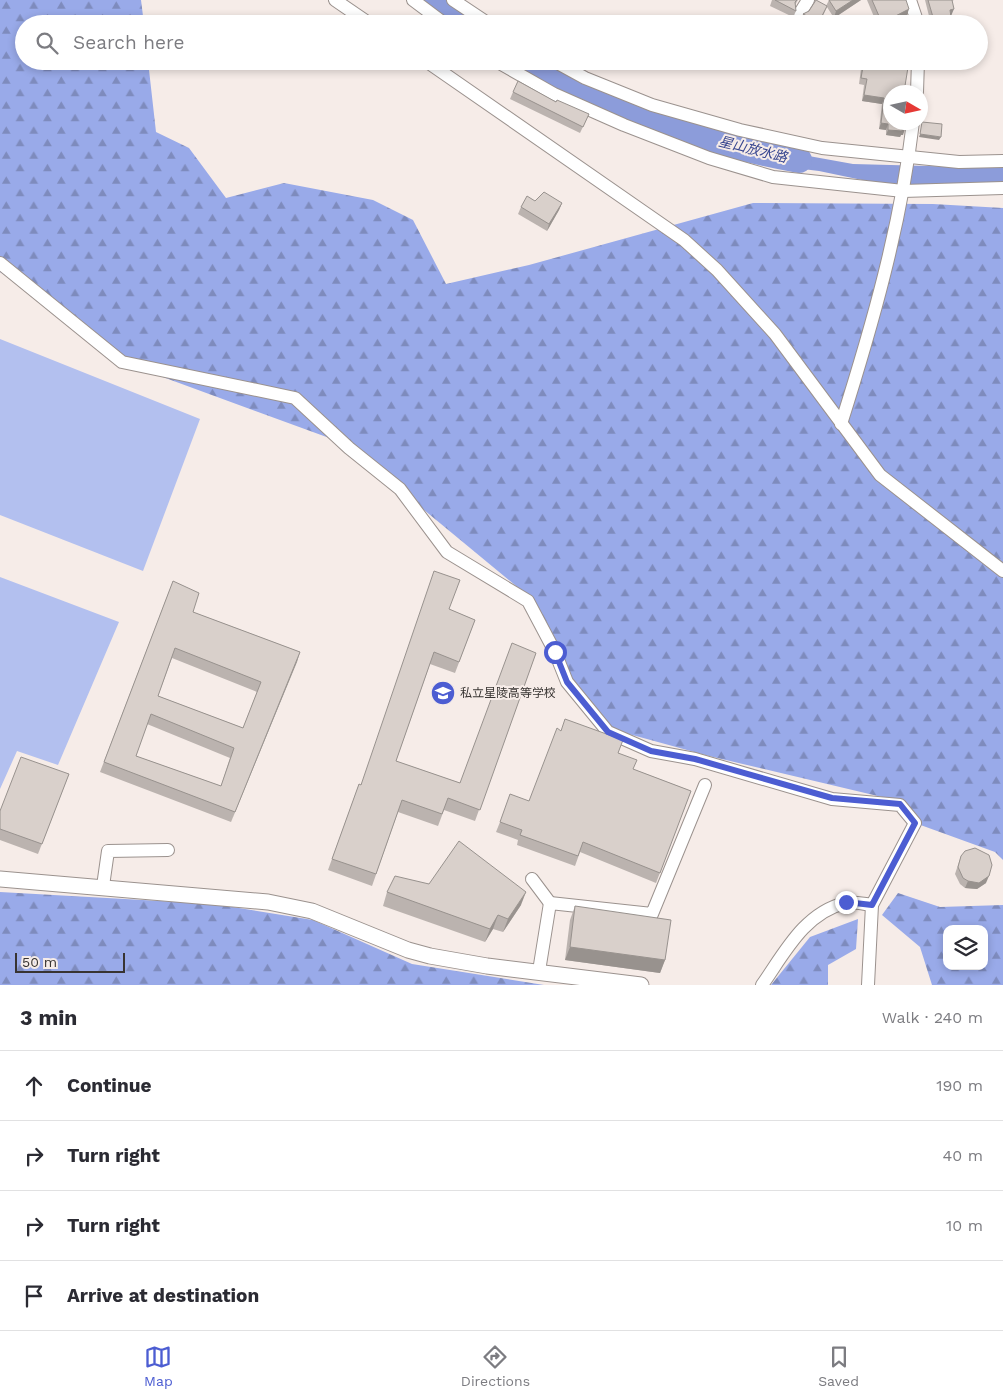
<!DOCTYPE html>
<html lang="en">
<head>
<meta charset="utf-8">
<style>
	body { margin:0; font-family:"Work Sans","Noto Sans JP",sans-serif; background:#f2f2f3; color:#2b2b33 }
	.controls { position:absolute; right:15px; bottom:15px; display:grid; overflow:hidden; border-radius:10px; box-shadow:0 2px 8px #0003 }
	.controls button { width:45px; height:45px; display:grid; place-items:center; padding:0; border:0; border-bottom:1px solid #e1e1e2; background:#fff; color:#2b2b33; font:25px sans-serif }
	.compass { position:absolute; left:883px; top:85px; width:45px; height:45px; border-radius:50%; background:#fff; box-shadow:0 2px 8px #0003; rotate:99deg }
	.scale { position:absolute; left:15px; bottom:12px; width:110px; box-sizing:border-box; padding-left:5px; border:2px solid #383432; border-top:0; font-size:14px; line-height:18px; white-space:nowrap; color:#383432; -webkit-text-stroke:4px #f6ece8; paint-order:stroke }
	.stop { position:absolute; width:15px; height:15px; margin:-11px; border:4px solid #4c5dd2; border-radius:50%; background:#fff }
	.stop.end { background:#4c5dd2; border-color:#fff; box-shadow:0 1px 5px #0008 }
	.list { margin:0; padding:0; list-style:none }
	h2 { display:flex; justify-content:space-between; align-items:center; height:65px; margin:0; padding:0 20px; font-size:21px }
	h2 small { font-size:16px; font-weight:400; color:#7c7c81 }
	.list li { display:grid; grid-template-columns:32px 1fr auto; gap:15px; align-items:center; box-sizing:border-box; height:70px; padding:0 20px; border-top:1px solid #e1e1e2 }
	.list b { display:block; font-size:19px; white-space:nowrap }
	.list em { font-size:16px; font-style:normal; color:#7c7c81 }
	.icon { flex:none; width:28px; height:28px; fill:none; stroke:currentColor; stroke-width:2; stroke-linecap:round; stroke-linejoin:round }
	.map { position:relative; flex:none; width:1003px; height:985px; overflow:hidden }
	.search { position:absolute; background:#fff; box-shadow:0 2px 8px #0003; left:15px; right:15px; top:15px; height:55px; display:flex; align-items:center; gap:12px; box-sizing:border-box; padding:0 18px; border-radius:28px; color:#7c7c81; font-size:19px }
	.sheet { height:345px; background:#fff }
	nav { display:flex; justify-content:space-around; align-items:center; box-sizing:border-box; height:70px; border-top:1px solid #e1e1e2; background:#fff; font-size:14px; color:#7c7c81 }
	nav a { display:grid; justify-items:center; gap:2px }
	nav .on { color:#4c5dd2 }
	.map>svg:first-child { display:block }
</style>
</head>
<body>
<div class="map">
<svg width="1003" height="985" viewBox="0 0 1003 985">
	<defs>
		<pattern id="forest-firs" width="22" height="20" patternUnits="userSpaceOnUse" patternTransform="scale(1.25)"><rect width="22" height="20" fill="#99aae9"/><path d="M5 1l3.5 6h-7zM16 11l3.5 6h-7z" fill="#7e8bbd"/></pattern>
	</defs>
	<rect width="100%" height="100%" fill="#f6ece8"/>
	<g fill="url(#forest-firs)" fill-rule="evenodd">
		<path d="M0,0H141L144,24H24V61H148L156,132L189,148L226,198L284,183L373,200L413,220L446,284L529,265L753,203L933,204L1003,208V860L995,852L915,823L903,802L709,756L614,730L577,694L533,600L343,443L111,358L87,328L0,272Z"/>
		<path d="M0,892L214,904L313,920L412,964L544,985H0Z"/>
		<path d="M898,893L940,907L1003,905V985H932L920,947L882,915ZM947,929H984V966H947Z"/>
		<path d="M858,919L856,949L828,965V985H771L810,937Z"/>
	</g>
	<g fill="#b3c0ef">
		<path d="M0,339L200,419L143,571L0,515Z"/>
		<path d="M0,577L119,622L58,765L17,751L0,789Z"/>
	</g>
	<path fill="#8c9cda" d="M770,149L853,164L1003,168V184L886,185L819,171L753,163Z"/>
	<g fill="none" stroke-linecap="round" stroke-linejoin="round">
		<g stroke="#8c9cda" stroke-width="26">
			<path d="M430,0L462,24"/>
			<path d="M518,61C606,109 700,142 799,160"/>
		</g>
		<g stroke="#9b928e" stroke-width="14">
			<g id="minor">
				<path d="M335,0L370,24"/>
				<path d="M413,0L445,24"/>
				<path d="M453,0L489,24"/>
				<path d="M910,0L918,24"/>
				<path d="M800,13L808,0"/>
				<path d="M426,61L684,240L717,270L775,334L880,475L1003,571"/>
				<path d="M496,61L554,94L624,125L709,158L773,177L903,191L1003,188"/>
				<path d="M554,61L585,78L652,105L740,130L822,148L959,162L1003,161"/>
				<path d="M917,92L918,61"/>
				<path d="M0,263L122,362L295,398L349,448L400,489L447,552L528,601L555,652L567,682L608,732L651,751L695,759L832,799L900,805L915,823L872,905L868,985"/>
				<path d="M841,424C872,326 901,225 913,122"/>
				<path d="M532,879L550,903"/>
				<path d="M103,886L108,851L168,850"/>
				<path d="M539,971L550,903L652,914L705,785"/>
				<path d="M762,985C784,954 804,913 845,903C853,901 864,904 872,905"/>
			</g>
		</g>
		<g stroke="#9b928e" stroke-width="17">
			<path id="tertiary" d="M0,879L268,902L312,911L408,950L430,956L487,966L641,985"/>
		</g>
		<use href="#minor" stroke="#fff" stroke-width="12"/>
		<use href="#tertiary" stroke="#fff" stroke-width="15"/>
	</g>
	<g fill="#bbb3af" fill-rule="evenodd">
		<path d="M772,0H798L795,5L796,11L793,17L770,6Z"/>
		<path d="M829,0H861L834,18L827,7L819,24H806L800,21L803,14L826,6Z"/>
		<path d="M867,0H906L907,15L891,24H877Z"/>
		<path d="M925,0H954L952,1L951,16L952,24H931Z"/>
		<path d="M862,61H909L890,92L903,135H901L900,137L886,135V130L879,129L882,104L862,101L864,85L859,84Z"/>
		<path d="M513,92L556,102L589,114L580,133L510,99Z"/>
		<path d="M535,201L562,203L559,210L547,231L518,214L521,207Z"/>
		<path d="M173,581L193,612L300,652L231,822L100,772ZM172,658L257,692L243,728L158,696ZM147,724L230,758L221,786L136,756Z"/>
		<path d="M449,609L475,620L455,673L430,664L396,761L460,783L536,653L475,821L444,810L438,826L398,812L372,886L328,870L359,784L361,785Z"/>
		<path d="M561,731L618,753L633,769L691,791L656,883L580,852L575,866L517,845L518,840L496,832L500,822L529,801Z"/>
		<path d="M69,774L38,854L0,840V811Z"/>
		<path d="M961,856L986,883L977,889L965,888L960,884L955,874Z"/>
		<path d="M429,884L521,905L503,932L493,929L485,942L383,906L387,892Z"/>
		<path d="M575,906L665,960L660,973L565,960L570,920Z"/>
	</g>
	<g fill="#98928e">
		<path d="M853,0H861L834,18L836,11Z"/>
		<path d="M909,9L907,15L891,24H882Z"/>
		<path d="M954,9L951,16L950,10Z"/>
		<path d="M864,95L884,98L882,104L862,101Z"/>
		<path d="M881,123L888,124L886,130L879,129Z"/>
		<path d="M902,129H905L903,135H901L900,137L886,135L888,130Z"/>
		<path d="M920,134L941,137L939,140L919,137Z"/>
		<path d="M562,203L559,210L547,231L549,224Z"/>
		<path d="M300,652L297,662L231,822L235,812Z"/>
		<path d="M989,876L986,883L977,889L965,888L968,881Z"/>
		<path d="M526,892L521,905L503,932L508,919Z"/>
		<path d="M498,915L493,929L485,942L490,929Z"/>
		<path d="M570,947L665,960L660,973L565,960Z"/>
	</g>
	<g fill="#d9d0cb" stroke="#98928e" fill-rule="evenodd">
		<path d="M775,0H797L795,2L796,11Z"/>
		<path d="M816,0L827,6L819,22L803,14L809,11Z"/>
		<path d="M829,0H853L836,11Z"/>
		<path d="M872,0H906L909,9L882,23Z"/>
		<path d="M928,0H952L954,9L950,10L952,24H935Z"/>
		<path d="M864,61H909L904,92H890V122H906L905,129H902V131L888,130V124L881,123L884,98L864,95L867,79L861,78Z"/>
		<path d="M518,81L556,102L557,100L589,114L583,127L513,92Z"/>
		<path d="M922,122L942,124L941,137L920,134Z"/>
		<path d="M544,192L562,203L549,224L521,207L527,196L535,201Z"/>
		<path d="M434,571L460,580L449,609L475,620L459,662L434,652L396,761L460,783L512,643L536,653L480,810L448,798L442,814L402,800L376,874L332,859L359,784L361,785Z"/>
		<path d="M173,581L199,593L193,612L300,652L235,812L104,762ZM175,648L261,682L243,728L158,696ZM151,714L234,748L221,786L136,756Z"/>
		<path d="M565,719L623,740L618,753L637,760L633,769L691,791L660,873L583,842L578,856L520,835L522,830L500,822L510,794L529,801L557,728L561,731Z"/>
		<path d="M21,757L69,774L42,844L0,829V811Z"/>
		<path d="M459,841L526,892L508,919L498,915L490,929L387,892L395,876L429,884Z"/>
		<path d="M975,848L989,855L992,865L989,876L979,883L968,881L963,878L958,867L961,856L965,851Z"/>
		<path d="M575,906L671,920L665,960L570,947Z"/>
	</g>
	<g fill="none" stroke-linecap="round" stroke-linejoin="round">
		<path stroke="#4c5dd2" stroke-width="6" d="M555,652L567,682L608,732L651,751L695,759L832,798L900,804L915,823L872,905L846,902"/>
	</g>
	<defs>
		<g id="school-disc" transform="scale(1.25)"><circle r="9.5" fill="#4c5dd2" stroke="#f6ece8"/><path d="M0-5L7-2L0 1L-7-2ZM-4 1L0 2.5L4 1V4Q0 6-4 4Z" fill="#fff"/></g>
	</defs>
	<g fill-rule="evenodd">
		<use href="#school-disc" x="443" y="693"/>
	</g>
	<g text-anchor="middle" stroke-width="4" stroke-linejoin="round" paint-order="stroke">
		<g font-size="12" fill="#383432" stroke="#f6ece8" text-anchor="start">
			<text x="460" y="697">私立星陵高等学校</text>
		</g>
		<g font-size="14" font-style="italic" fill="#394791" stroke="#f6ece8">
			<text transform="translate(753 149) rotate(14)" y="5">星山放水路</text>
		</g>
	</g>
</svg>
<div class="controls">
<button><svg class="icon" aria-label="layers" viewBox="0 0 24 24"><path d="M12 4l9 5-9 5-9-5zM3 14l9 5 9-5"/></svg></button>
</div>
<svg class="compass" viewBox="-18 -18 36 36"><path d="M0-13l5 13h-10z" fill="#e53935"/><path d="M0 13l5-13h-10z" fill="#7c7c81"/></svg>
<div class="scale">50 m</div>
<div class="stop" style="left:555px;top:652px"></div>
<div class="stop end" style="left:846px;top:902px"></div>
<div class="search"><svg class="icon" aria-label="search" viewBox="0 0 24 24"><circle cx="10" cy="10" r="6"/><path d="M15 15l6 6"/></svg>Search here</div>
</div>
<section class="sheet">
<h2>3 min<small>Walk · 240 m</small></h2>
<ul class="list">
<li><svg class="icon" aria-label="ahead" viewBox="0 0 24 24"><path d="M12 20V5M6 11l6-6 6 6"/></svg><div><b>Continue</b></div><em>190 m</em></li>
<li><svg class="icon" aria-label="right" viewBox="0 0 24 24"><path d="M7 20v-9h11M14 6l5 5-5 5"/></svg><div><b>Turn right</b></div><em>40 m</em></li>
<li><svg class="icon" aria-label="right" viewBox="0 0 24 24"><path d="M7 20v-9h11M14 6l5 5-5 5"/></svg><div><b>Turn right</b></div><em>10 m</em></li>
<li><svg class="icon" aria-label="arrive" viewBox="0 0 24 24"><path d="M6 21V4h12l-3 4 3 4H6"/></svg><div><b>Arrive at destination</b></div></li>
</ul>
</section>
<nav>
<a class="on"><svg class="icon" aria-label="map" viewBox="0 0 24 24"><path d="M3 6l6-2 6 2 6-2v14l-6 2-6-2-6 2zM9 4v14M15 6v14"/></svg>Map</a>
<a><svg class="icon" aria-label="directions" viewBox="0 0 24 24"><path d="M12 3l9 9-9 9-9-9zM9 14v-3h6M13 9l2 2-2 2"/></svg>Directions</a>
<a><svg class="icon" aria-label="saved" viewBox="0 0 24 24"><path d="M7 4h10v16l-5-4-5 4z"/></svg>Saved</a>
</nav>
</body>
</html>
